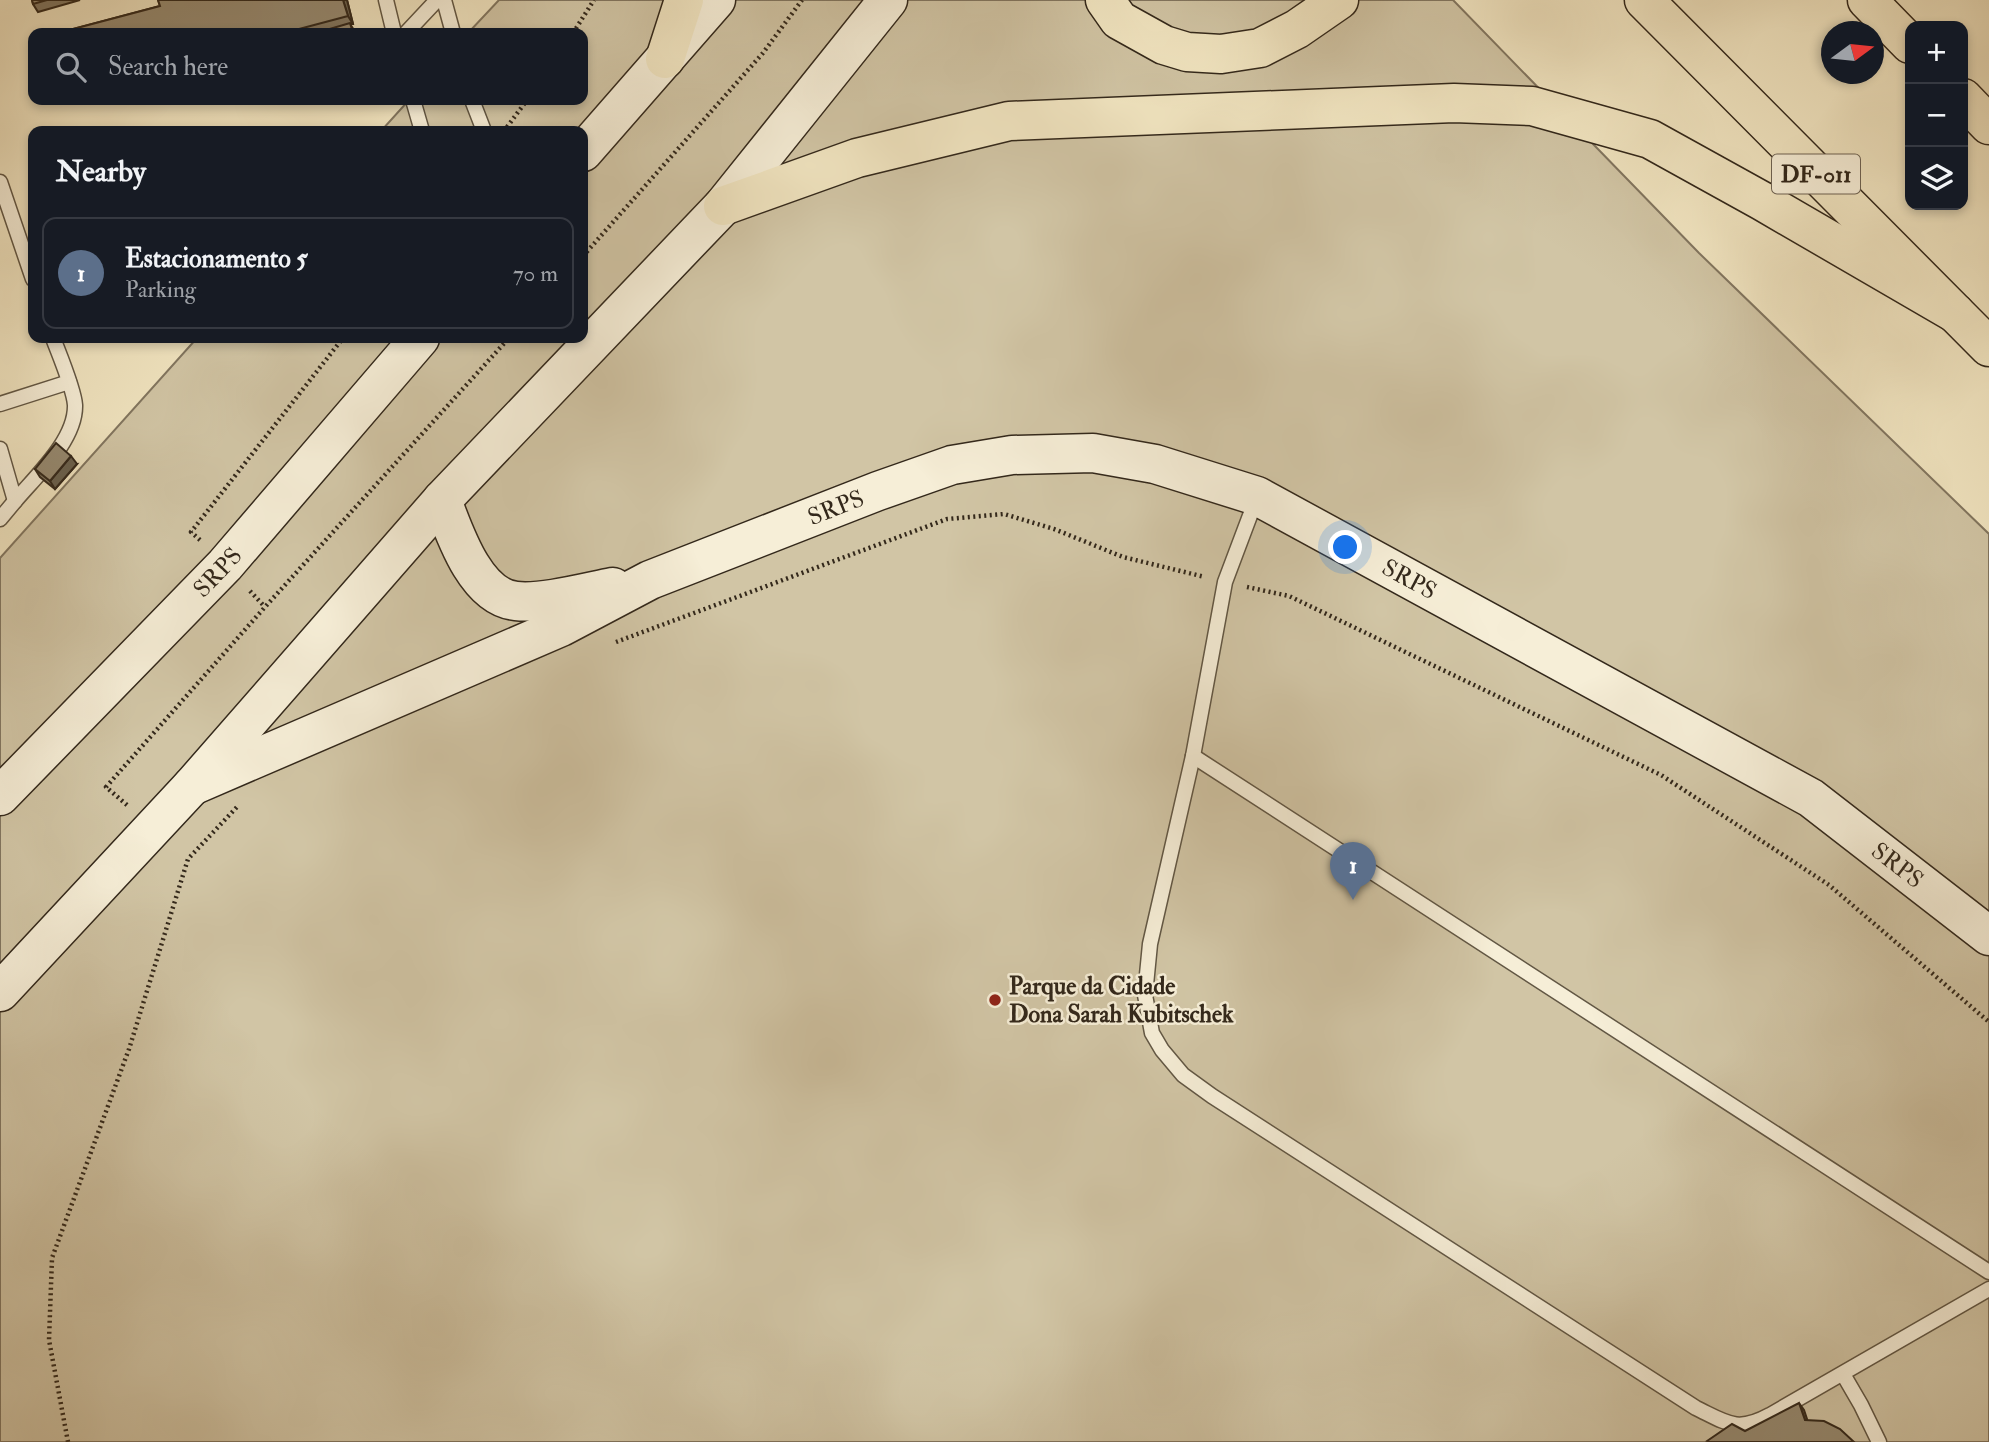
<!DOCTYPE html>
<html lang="en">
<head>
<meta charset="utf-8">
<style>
	body { margin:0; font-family:"IM FELL Double Pica",serif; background:#20242c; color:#f1f3f6 }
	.controls { position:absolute; right:21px; top:21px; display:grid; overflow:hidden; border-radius:14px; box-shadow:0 4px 10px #0003 }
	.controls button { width:63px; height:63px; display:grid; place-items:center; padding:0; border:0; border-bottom:2px solid #363941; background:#171b24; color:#f1f3f6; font:35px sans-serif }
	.compass { position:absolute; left:1821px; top:21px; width:63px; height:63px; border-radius:50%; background:#171b24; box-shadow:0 4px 10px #0003; rotate:75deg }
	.you { position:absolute; left:1346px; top:548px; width:24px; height:24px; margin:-18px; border:5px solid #fff; border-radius:50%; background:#1a73e8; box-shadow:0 0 0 10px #1a73e833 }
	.badge { display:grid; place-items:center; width:46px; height:46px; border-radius:50%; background:#ea580c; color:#fff; font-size:23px; font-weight:700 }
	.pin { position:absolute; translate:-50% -58px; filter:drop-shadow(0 2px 4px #0008) }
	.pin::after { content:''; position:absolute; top:37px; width:24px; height:21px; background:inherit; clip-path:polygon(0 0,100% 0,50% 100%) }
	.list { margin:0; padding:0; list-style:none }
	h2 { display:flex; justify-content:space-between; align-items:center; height:91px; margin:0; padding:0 28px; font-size:30px }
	h2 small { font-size:23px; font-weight:400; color:#9ea1a6 }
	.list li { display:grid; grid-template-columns:46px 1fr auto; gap:21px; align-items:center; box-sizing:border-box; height:112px; margin:0 14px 14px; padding:0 14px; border:2px solid #363941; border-radius:14px }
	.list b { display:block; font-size:26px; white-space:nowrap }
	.list p { margin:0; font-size:23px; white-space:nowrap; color:#9ea1a6 }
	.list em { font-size:23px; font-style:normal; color:#9ea1a6 }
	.icon { flex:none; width:38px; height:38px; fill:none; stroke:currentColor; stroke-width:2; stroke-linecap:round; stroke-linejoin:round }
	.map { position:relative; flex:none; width:1989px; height:1442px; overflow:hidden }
	.search { position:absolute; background:#171b24; box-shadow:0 4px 10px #0003; left:28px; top:28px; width:560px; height:77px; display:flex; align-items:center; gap:18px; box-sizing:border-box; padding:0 24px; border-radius:14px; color:#9ea1a6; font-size:26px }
	.panel { position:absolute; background:#171b24; box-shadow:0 4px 10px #0003; left:28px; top:126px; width:560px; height:217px; border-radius:14px }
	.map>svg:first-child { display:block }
</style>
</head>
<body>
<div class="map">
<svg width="1989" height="1442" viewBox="0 0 1989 1442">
	<rect width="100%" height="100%" fill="#f1e5c1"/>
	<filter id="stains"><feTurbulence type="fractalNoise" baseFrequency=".00286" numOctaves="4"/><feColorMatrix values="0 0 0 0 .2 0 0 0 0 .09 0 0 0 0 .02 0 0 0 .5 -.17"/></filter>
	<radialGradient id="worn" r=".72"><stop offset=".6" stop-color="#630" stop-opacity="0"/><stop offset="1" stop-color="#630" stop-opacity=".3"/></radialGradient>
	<path fill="#d1c5a5" stroke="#827660" stroke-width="2" d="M499,0H1453L1699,253L1989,534V1442H0V558L197,338H583V131H381L409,100H583V33H468Z"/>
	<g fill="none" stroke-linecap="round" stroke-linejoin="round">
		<g stroke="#625744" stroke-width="17">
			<g id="lane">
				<path d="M386,0L394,33"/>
				<path d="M444,0L453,33"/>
				<path d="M406,33L437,0"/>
				<path d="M413,100L422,131"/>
				<path d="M472,100L484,131"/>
				<path d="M0,182L33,279"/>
				<path d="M0,404L69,382"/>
				<path d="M0,449L15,501C36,476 76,440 75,405C74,389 59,354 53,338"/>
				<path d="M1257,497L1225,582L1193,756L1150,944L1145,995L1152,1033L1162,1050L1183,1075L1212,1096L1696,1408C1727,1423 1737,1433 1770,1415L1989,1289"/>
				<path d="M0,519L15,501"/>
				<path d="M1193,756L1989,1272"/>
				<path d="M1843,1374L1861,1405L1879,1442"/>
			</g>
		</g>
		<g stroke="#33281b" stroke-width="41">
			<g id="secondary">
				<path d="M583,152L716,0"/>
				<path d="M442,500C454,532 475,597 516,601C542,604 587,592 613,587"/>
				<path id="s1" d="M192,786L561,627L650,580L878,491L952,465L1012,455L1093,453L1155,464L1257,496L1811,798L1989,936"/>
				<path id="s2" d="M0,796L225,565L420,338"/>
				<path d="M0,992L192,786L442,500L723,206L888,0"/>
			</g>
		</g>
		<g stroke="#33281b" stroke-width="41">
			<g id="primary">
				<path d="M1105,0L1119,20L1164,45L1187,52L1221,54L1260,48L1297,29L1339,0"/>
				<path d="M1644,0L1989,347"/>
				<path d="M1867,0L1910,44"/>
				<path d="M665,59L684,0"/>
				<path d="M1963,98L1989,125"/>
				<path d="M723,206L857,158L1009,121L1454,103L1532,106L1650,139L1762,201L1955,313"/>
			</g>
		</g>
		<g stroke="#33281b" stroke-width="4.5" stroke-dasharray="2 3.5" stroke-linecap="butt">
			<path d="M573,33L594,0"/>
			<path d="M507,127L527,100"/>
			<path d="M583,256L763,53L802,0"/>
			<path d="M200,540L191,532L343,338"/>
			<path d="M1247,587L1289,596L1661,775L1829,885L1989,1022"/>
			<path d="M250,591L265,607"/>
			<path d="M616,642L947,519L1004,514L1054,529L1123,557L1205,577"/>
			<path d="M127,805L106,787L265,607L509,338"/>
			<path d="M68,1442L49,1340L52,1258L129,1049L188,859L237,807"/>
		</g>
		<use href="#lane" stroke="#f6eed7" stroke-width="14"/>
		<use href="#secondary" stroke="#f6eed7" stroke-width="38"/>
		<use href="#primary" stroke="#f1e5c1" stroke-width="38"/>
	</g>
	<g fill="#817761" stroke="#33281b" stroke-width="2">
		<path d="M32,0H80L38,12L33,4Z"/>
		<path d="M158,0H347L353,24H350L356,33H58L160,6Z"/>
		<path d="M61,100H77L64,103Z"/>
		<path d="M77,464L55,489L40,477L35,469Z"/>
	</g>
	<g fill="#69614f" stroke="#33281b" stroke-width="2">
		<path d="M343,0H347L353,24L348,16Z"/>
		<path d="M71,456L77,464L55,489L50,481Z"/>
		<path d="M1799,1403L1804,1410L1810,1428L1805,1420Z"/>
	</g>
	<g fill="#968a71" stroke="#33281b" stroke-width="2">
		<path d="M32,0H47L33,4Z"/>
		<path d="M158,0H343L348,16L284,33H58L160,6Z"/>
		<path d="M350,23L353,33H316Z"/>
		<path d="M56,443L71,456L50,481L35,469Z"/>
		<path d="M1799,1403L1805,1420L1824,1421L1840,1429L1854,1442H1709L1707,1441L1732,1424L1745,1431Z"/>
	</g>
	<circle fill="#8f2418" stroke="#f6eed7" stroke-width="2.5" cx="995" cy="1000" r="7"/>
	<g text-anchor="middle" stroke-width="5" stroke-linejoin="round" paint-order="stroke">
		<rect fill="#f6eed7" stroke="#6e6353" stroke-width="2" x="1772" y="154.5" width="88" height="39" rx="5"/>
		<g font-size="23" font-weight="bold" fill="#33281b">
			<text x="1816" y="182">DF-011</text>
		</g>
		<g font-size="24" fill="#33281b" stroke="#f6eed7">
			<text dy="8" stroke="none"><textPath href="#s1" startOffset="702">SRPS</textPath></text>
			<text dy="8" stroke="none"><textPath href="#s2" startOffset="312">SRPS</textPath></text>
			<text dy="8" stroke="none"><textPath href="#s1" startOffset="1311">SRPS</textPath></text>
			<text dy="8" stroke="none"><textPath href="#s1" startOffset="1878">SRPS</textPath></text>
		</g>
		<g font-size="24" font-weight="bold" fill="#33281b" stroke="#f6eed7" text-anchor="start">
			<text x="1009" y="994">Parque da Cidade<tspan x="1009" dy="28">Dona Sarah Kubitschek</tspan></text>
		</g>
	</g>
	<rect width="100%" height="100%" filter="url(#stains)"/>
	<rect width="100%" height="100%" fill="url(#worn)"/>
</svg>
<div class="controls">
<button>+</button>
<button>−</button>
<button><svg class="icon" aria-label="layers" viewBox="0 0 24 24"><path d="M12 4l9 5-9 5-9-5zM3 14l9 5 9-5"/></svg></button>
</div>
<svg class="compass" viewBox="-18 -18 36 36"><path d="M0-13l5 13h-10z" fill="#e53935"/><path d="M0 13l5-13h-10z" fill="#9ea1a6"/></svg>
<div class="you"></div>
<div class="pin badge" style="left:1353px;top:900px;background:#5c6f8a">1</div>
<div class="search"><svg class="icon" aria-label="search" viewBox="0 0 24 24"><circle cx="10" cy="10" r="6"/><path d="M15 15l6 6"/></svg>Search here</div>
<section class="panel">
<h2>Nearby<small></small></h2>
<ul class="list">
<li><span class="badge" style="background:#5c6f8a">1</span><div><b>Estacionamento 5</b><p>Parking</p></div><em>70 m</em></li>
</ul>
</section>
</div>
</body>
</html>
